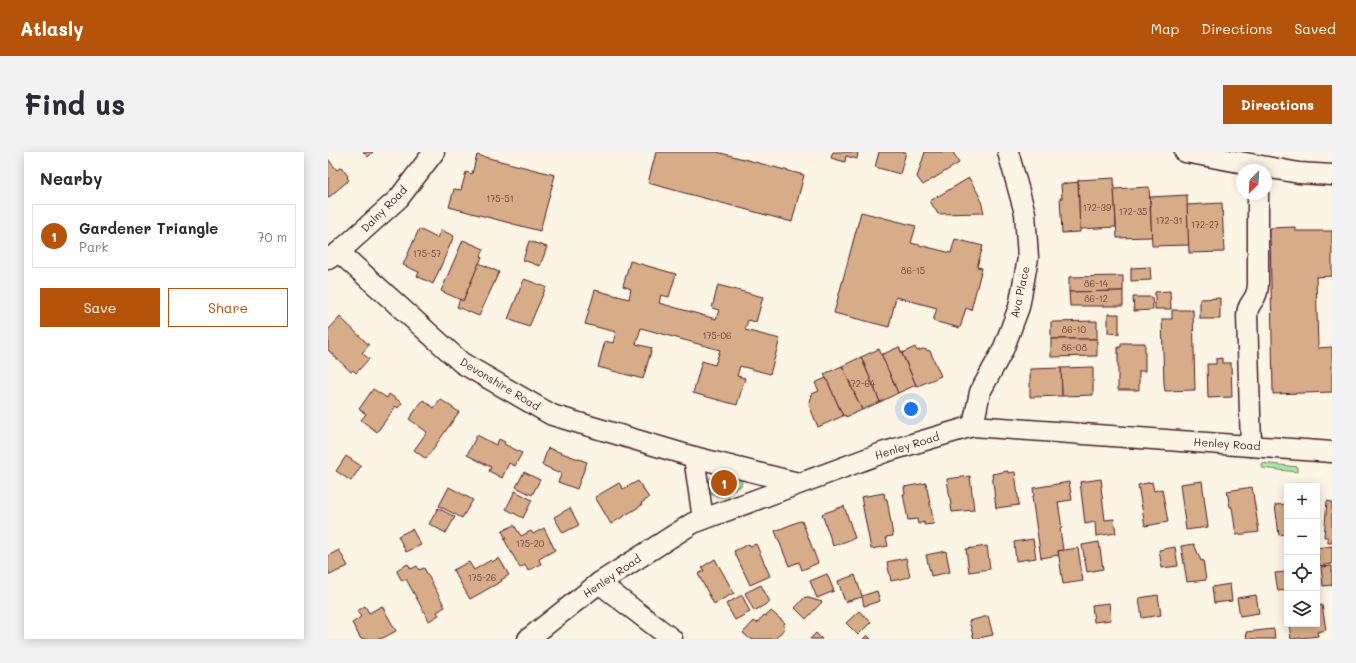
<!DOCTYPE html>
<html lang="en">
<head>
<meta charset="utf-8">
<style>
	body { margin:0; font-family:Mali,sans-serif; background:#f2f2f3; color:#2b2b33 }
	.controls { position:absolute; right:12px; bottom:12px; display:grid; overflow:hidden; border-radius:0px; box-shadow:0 2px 10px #0003 }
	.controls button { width:36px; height:36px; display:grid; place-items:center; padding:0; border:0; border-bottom:1px solid #e1e1e2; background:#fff; color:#2b2b33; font:20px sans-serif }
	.compass { position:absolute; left:908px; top:12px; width:36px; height:36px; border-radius:50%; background:#fff; box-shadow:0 2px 10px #0003; rotate:204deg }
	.you { position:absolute; left:583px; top:257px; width:14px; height:14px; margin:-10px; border:3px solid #fff; border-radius:50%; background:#1a73e8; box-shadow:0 0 0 6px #1a73e833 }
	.badge { display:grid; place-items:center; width:26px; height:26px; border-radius:50%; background:#b45309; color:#fff; font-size:13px; font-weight:700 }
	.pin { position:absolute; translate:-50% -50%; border:2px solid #fff; box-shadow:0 1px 4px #0006 }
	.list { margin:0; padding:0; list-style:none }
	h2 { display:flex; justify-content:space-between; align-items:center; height:52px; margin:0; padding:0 16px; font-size:17px }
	h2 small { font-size:13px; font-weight:400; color:#7c7c81 }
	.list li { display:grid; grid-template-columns:26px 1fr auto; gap:12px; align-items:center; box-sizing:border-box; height:64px; margin:0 8px 8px; padding:0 8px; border:1px solid #e1e1e2; border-radius:0px }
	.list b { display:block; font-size:15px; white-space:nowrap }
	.list p { margin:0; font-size:13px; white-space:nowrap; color:#7c7c81 }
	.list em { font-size:13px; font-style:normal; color:#7c7c81 }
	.actions { display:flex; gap:8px; padding:12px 16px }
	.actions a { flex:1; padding:9px 0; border:1px solid #b45309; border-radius:0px; text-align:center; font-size:14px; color:#b45309 }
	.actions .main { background:#b45309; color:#fff }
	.icon { flex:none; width:22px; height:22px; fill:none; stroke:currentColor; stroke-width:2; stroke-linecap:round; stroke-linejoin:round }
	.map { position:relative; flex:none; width:1004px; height:487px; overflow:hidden; border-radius:0px }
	header { display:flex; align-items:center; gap:24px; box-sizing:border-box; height:56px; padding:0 20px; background:#b45309; color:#fff }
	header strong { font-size:19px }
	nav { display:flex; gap:22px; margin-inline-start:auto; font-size:14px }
	.intro { display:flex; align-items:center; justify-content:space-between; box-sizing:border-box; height:96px; padding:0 24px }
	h1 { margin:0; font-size:28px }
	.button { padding:10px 18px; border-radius:0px; background:#b45309; color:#fff; font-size:14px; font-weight:700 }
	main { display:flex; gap:24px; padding:0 24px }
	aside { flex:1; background:#fff; border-radius:0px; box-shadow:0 2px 10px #0003 }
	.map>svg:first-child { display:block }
</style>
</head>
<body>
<header>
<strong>Atlasly</strong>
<nav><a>Map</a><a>Directions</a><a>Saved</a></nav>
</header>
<div class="intro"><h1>Find us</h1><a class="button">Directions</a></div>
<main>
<aside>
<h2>Nearby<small></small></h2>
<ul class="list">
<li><span class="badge">1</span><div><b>Gardener Triangle</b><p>Park</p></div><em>70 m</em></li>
</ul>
<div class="actions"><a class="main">Save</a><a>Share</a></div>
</aside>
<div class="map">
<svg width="1004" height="487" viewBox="0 0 1004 487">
	<rect width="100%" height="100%" fill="#fcf5e5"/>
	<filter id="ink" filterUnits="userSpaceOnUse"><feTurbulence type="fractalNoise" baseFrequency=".025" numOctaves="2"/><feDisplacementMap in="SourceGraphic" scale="8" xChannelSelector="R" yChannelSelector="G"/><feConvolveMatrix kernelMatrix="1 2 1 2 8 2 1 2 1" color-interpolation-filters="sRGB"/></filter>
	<g filter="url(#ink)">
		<g fill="#aae5aa" stroke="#7a826a">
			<path d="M934,311L970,315L969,320L934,316Z"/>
			<path d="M388,323H396L414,328L413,334L390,344L381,340L379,328Z"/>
		</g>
		<g fill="#d7ac88" stroke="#4a1f2b">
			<path d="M35,0H45L40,5Z"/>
			<path d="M328,0H389L476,23L464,70L320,31Z"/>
			<path d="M505,0H530L529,7L518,4L517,10L503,6Z"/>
			<path d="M551,0H578L572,22L547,15Z"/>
			<path d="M597,0H625L631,11L595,33L589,25Z"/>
			<path d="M149,3L227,23L212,79L121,55L126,37L133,38L138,20L144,22Z"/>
			<path d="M0,7L9,18L13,15L20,24L19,25L21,28L0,46Z"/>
			<path d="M641,26L652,45L656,61L610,62L602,49Z"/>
			<path d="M786,26L788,75L752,77L750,28Z"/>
			<path d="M750,30L752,80L734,81L732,46H734L733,32Z"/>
			<path d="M821,35L824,85L789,86L786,37Z"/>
			<path d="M859,43L861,93L824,94L822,45Z"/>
			<path d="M894,51L896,100L861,101L859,53Z"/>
			<path d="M533,60L588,74L583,91L623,101L627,87L655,94L649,115L654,116L643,158L638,156L632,176L605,169L609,156L568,145L561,175L506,161Z"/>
			<path d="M967,75V79H1004V124L988,125L990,196L1004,195V240L945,242L942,76Z"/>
			<path d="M91,77L109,86L113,78L126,84L105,132L89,124L91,120L75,113Z"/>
			<path d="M135,88L156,97L153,104L154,105L135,149L113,139Z"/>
			<path d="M201,89L219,95L212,114L195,108Z"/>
			<path d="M302,109L348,122L341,145L333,143L331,151L388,167L391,158L384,156L390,133L435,145L428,170L420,168L417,178L452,187L442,222L412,214L409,224L417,226L409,253L365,241L374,209L387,213L392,198L313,176L308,192L324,196L315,227L270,215L277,189L285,191L288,180L257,172L267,138L301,147L303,137L295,134Z"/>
			<path d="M151,111L171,120L151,164L129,155L132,147L135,149Z"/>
			<path d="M822,115L823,128L803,129V116Z"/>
			<path d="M795,124V139L741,140V125Z"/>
			<path d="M196,127L218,135L201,175L180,167Z"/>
			<path d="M795,139V154H742L741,140Z"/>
			<path d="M842,139L843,157H827V140Z"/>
			<path d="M805,145H824L825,158L806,159Z"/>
			<path d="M892,146V167H872V147Z"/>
			<path d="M844,158H865L867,238L837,239L836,232L834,167H844Z"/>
			<path d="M780,162H791V182L780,181Z"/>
			<path d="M12,165L41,193L34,201L41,207L28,221L25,218L23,220L0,198V188L1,187L0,186V178Z"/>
			<path d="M769,169V187H723V170Z"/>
			<path d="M723,187H769V204L723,205Z"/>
			<path d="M793,191H817V219H811V238H790V195H793Z"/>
			<path d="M571,195L588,233L570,241L553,203Z"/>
			<path d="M587,195L589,199L595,197L602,199L613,224L590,234L588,233L574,201Z"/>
			<path d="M551,197L570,241L552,250L533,205Z"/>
			<path d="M533,205L552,250L534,258L514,214Z"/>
			<path d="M894,206V211H903L904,245L880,246L879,212H888V207Z"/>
			<path d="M514,214L534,258L518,265L517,263L515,264L496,222Z"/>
			<path d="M765,215V243L734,244L733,216Z"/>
			<path d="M733,216L734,244L702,245V217Z"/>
			<path d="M498,226L515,264L490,275L481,253L484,242L491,239L487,231Z"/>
			<path d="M45,237L59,246L61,242L74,251L70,256L68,254L49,280L33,268L38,262L31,257Z"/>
			<path d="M112,247L131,260L98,307L86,298L99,280L81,267L95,248L106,256Z"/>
			<path d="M149,283L168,293L171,287L177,290L176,292L194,301L187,314L181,311L174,326L161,319L163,315L139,303Z"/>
			<path d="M220,296L259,310L249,337L230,330L234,321L231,319L230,321L223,318V317L214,313Z"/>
			<path d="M18,304L33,314L23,329L8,319Z"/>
			<path d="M680,319V321L687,320L691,353L668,356L664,322Z"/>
			<path d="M196,320L212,328L204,343L188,335Z"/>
			<path d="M642,324L646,358L624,360L619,327Z"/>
			<path d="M773,327L774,334L773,335L777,368L786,367L788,381L768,384L767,370L757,372L752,330Z"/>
			<path d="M310,329L321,346L313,351L314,353L283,372L267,345L291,331L295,337Z"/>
			<path d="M874,329L880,375L858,378L852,332Z"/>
			<path d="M741,330L744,348L730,350L734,376L732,377L735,398L730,399L731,403L713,406L704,345L706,344L705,336Z"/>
			<path d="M824,330L826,339L834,337L840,370L817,374L810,333Z"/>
			<path d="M598,331L606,372L596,373V370L590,372L589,367L580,368L575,342H577L576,335Z"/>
			<path d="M121,335L145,348L134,366L111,354Z"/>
			<path d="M924,335L931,380L908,383L904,355H902L899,339Z"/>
			<path d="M187,339L204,348L195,366L178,357Z"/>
			<path d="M556,341L557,347H559L565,384L558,385L560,394L543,397L533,345Z"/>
			<path d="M999,349L1004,350V391H1000V385H996Z"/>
			<path d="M959,352V388H957V382L951,383L947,353Z"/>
			<path d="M516,354L527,386L505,394L494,362Z"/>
			<path d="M110,356L127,365L118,381L101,372Z"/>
			<path d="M242,356L251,373L235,381L226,365Z"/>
			<path d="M472,369H474L490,411L474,418L471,410L461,414L447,379Z"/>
			<path d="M186,373L193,384L203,379L205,382L216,376L227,398L211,407L213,412L200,419L197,413L192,416L176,387H178L174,379Z"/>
			<path d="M84,377L93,393L78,400L70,384Z"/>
			<path d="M705,387L708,406L688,409L686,390Z"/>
			<path d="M771,390L775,417L759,420L754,393Z"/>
			<path d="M421,392L422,394L428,392L442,424L422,433L406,399Z"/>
			<path d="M866,392L873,409L875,408L878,428L859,430L853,394Z"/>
			<path d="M659,394L662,417L641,420L638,397Z"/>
			<path d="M1004,394V412L991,414L989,396Z"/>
			<path d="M847,395L850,414L834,416L831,398Z"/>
			<path d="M750,396L755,429L735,432L730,399Z"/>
			<path d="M989,397L991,414H989Z"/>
			<path d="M11,398L20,414L2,423L0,418V404Z"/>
			<path d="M618,399L622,420L603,424L598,403Z"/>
			<path d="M171,406L181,423L173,428L174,429L142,447L125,418L141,410L146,418L163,408L164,410Z"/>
			<path d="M578,406L582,425L563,429L559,410Z"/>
			<path d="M387,407L406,441L386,452L370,422L376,419L374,415Z"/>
			<path d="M80,412L83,417L89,414L91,418L96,416L117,455L109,460L111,463L101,469L78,427L74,429L69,420L70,417Z"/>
			<path d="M1004,414V433L995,434L993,415Z"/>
			<path d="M959,420V438L950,439L947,421Z"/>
			<path d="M499,422L506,439L489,446L482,429Z"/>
			<path d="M527,423L534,444L549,439L552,449L536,454L534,445L517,450L510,429Z"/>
			<path d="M902,432L904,449L886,451L884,435Z"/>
			<path d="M433,433L442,450L426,459L417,441Z"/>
			<path d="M414,443L422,460L407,468L398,452Z"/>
			<path d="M830,443L833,463L814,466L811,446Z"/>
			<path d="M928,443L931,461L912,464L909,446Z"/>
			<path d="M477,445L494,450L478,467L467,456Z"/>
			<path d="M781,451L783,468L766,470L764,453Z"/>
			<path d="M994,453L998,478L989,480L990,484L963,487L961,472H989V454Z"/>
			<path d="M37,454L41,461L54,454L68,479L53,487H33L24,471L33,465L29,459Z"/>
			<path d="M443,459L457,471L455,474L457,476L447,487H422L415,481L426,469L429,471L436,463L438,464Z"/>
			<path d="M531,459L543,470L530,483L518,471Z"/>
			<path d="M660,464L665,483L646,487L641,469Z"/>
			<path d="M946,477L947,487H919L918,480Z"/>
			<path d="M488,481L494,487H482Z"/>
			<path d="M539,483L543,487H535Z"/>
		</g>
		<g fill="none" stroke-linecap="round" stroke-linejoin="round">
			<g stroke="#4a1f2b" stroke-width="23">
				<g id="minor">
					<path d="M857,0L971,21L1004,23"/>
					<path d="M11,100L134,211L224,263L366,305L470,331"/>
					<path d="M0,107L11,100L71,46L106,0"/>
					<path d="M645,274L652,240L675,198L691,155L700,106L697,61L680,0"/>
					<path d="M923,294L919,163C919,155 923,152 927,145C929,141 930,137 930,132V42"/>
					<path d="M366,305L375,367"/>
					<path d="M271,431L344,487"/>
					<path d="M200,487L271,431L365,371L557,300L645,274L1004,300"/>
				</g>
			</g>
			<use href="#minor" stroke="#fcf5e5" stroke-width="20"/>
		</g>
	</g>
	<g text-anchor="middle" stroke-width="3.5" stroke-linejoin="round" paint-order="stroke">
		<g font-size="9" fill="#6d4242">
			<text x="172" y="50">175-51</text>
			<text x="769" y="59">172-39</text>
			<text x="805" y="63">172-35</text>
			<text x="841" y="72">172-31</text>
			<text x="877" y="76">172-27</text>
			<text x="99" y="105">175-57</text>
			<text x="585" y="122">86-15</text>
			<text x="768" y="135">86-14</text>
			<text x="768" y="150">86-12</text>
			<text x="746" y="181">86-10</text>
			<text x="389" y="187">175-06</text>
			<text x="746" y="199">86-08</text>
			<text x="533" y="235">172-64</text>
			<text x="202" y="395">175-20</text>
			<text x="154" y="429">175-26</text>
		</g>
		<g font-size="11" fill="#4a1f2b" stroke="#fcf5e5">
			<text transform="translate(56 57) rotate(-45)" y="4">Dalny Road</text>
			<text transform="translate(692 140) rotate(-77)" y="4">Ava Place</text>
			<text transform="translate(172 232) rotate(31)" y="4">Devonshire Road</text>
			<text transform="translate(899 292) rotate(4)" y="4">Henley Road</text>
			<text transform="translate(579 294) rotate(-17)" y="4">Henley Road</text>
			<text transform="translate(284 424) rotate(-34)" y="4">Henley Road</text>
		</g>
	</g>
</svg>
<div class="controls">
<button>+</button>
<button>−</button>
<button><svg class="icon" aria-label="locate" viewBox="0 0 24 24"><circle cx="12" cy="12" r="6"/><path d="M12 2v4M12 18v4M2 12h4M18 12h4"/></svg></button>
<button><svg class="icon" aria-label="layers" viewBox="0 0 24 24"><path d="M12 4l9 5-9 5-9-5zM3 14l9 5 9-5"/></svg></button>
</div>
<svg class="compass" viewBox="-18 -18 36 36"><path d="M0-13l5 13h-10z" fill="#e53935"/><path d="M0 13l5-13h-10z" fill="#7c7c81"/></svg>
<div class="you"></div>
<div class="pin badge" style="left:396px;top:331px">1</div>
</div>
</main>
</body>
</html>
